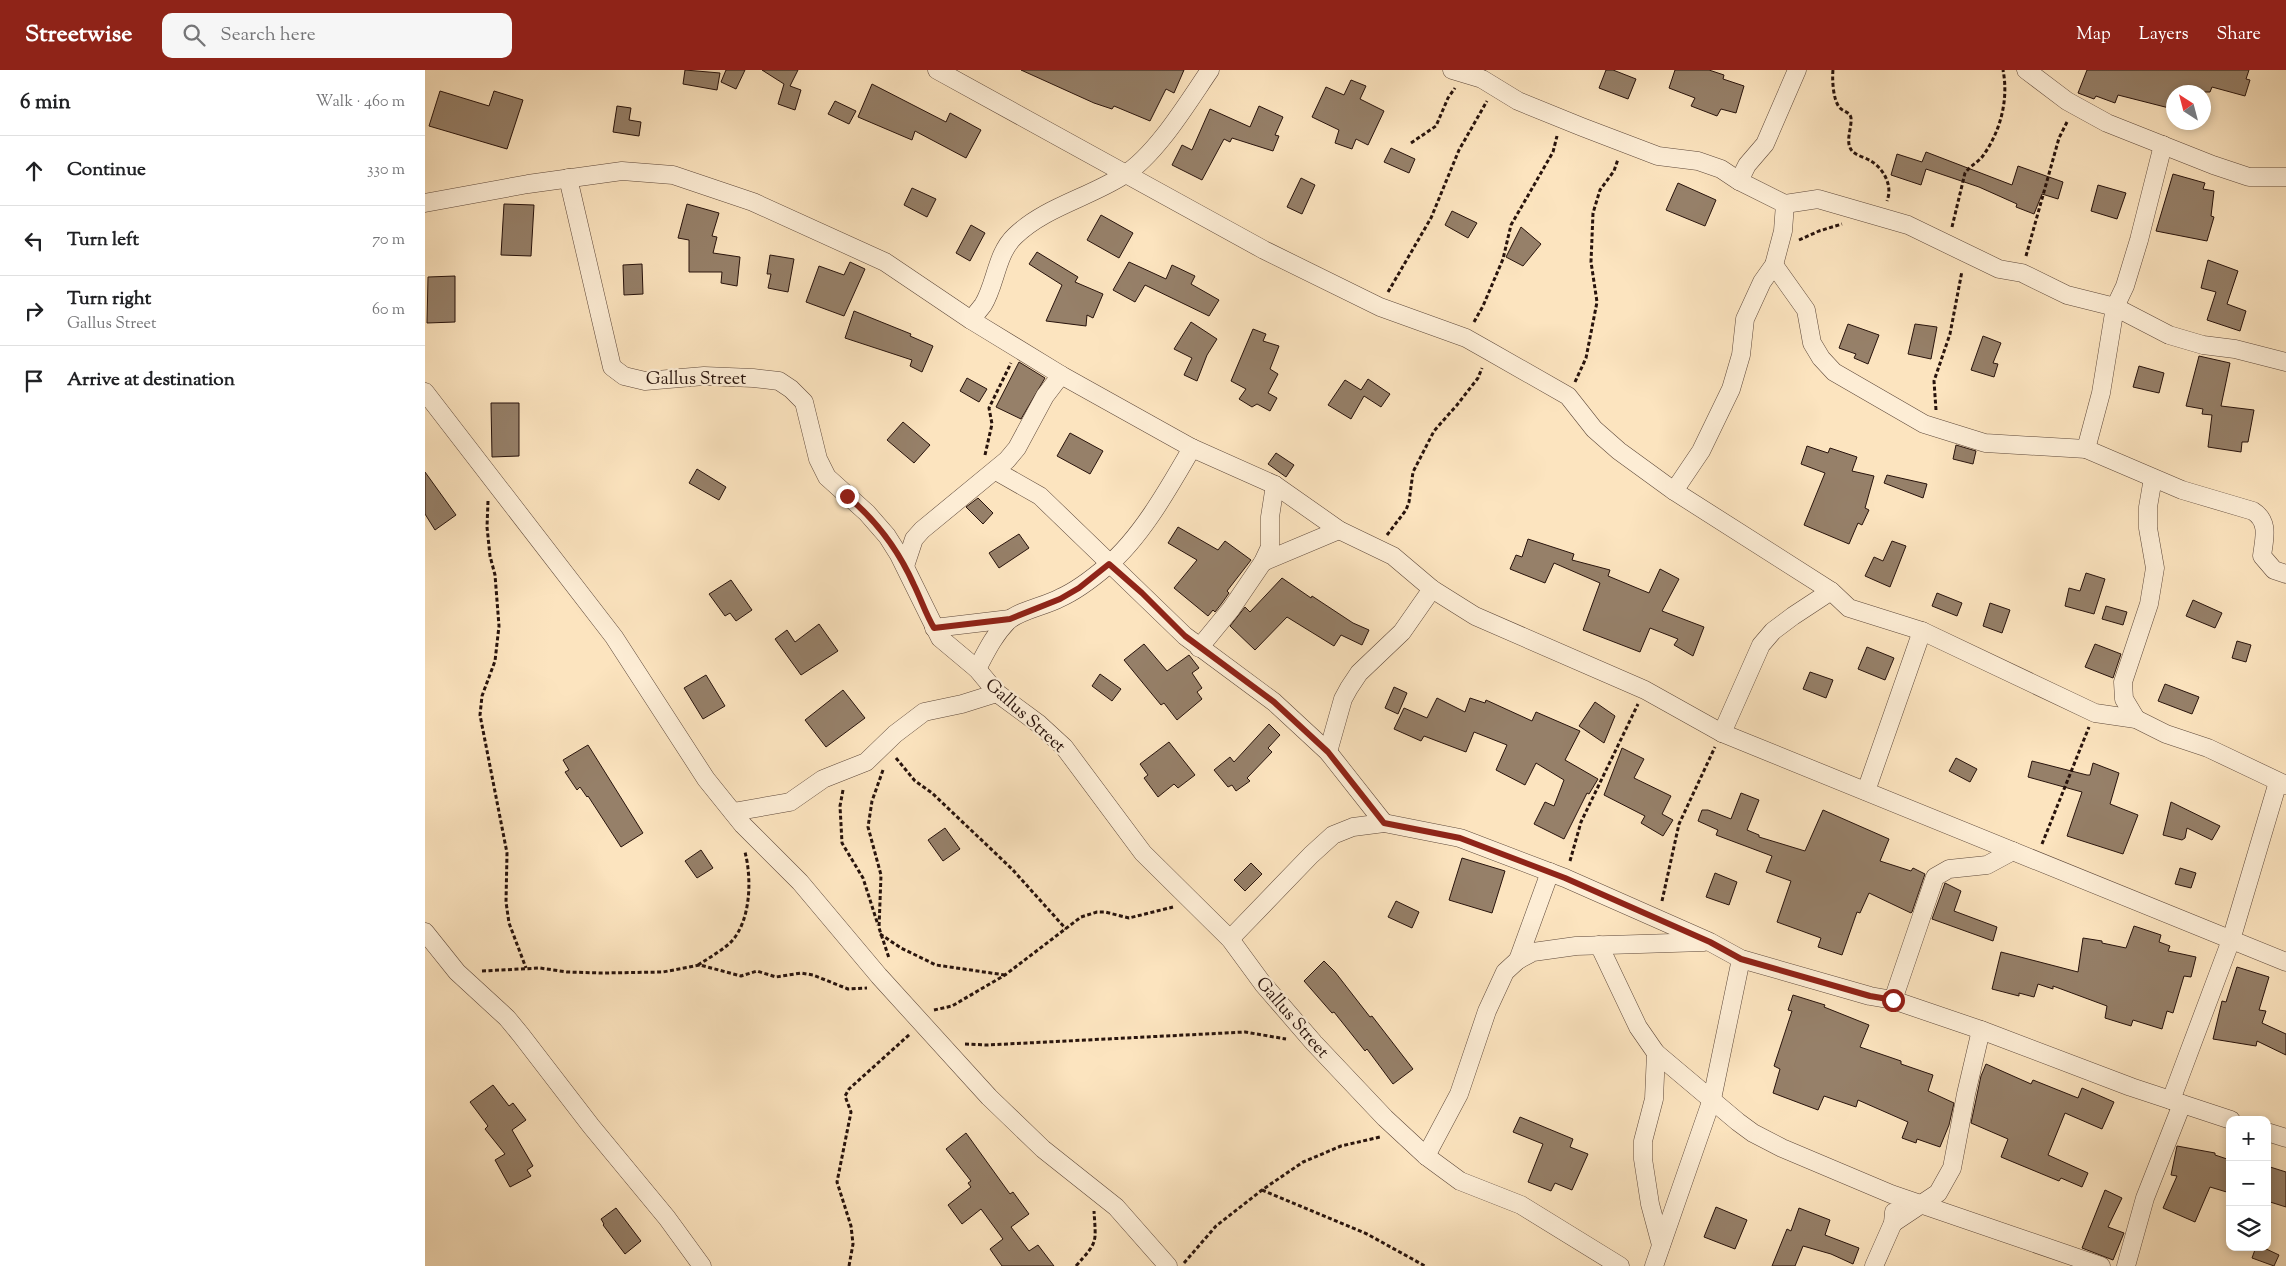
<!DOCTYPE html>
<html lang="en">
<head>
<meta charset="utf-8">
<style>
	body { margin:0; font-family:"Sorts Mill Goudy",serif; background:#f6f6f6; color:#202124 }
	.controls { position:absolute; right:15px; bottom:15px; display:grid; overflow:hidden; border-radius:10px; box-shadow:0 2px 8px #0003 }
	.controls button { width:45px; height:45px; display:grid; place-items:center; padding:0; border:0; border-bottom:1px solid #e0e0e0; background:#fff; color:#202124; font:25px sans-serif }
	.compass { position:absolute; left:1741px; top:15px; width:45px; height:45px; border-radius:50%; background:#fff; box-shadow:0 2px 8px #0003; rotate:324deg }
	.stop { position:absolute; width:15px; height:15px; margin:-11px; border:4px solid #8f2418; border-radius:50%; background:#fff }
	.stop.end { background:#8f2418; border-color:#fff; box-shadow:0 1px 5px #0008 }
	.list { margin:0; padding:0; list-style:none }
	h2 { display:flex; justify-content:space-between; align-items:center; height:65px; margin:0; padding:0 20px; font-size:21px }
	h2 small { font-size:16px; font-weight:400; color:#757577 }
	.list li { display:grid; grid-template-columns:32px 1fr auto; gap:15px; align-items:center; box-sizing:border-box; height:70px; padding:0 20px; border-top:1px solid #e0e0e0 }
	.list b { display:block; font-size:19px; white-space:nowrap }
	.list p { margin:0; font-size:16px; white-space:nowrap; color:#757577 }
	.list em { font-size:16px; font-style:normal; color:#757577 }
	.icon { flex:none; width:28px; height:28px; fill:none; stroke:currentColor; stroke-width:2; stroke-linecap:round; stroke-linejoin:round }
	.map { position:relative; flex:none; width:1861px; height:1196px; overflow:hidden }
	header { display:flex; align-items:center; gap:30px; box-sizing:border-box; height:70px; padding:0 25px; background:#8f2418; color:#fff }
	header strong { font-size:24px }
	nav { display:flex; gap:28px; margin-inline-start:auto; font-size:18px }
	.search { width:350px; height:45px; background:#f6f6f6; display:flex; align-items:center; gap:12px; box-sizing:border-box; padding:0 18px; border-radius:10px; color:#757577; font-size:19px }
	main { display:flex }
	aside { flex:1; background:#fff }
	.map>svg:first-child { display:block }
</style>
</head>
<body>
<header>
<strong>Streetwise</strong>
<div class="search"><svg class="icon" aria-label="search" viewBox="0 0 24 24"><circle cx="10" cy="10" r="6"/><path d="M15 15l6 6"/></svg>Search here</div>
<nav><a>Map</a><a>Layers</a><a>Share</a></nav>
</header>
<main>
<aside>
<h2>6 min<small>Walk · 460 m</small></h2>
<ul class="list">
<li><svg class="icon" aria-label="ahead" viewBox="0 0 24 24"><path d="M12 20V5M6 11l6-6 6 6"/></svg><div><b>Continue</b></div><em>330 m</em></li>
<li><svg class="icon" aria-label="left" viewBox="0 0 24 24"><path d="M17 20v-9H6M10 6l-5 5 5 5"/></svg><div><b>Turn left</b></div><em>70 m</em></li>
<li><svg class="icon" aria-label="right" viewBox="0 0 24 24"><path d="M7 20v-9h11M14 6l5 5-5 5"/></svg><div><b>Turn right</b><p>Gallus Street</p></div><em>60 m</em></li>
<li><svg class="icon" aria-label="arrive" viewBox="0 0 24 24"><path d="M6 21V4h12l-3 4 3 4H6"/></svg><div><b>Arrive at destination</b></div></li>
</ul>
</aside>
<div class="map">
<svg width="1861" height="1196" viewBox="0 0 1861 1196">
	<rect width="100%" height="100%" fill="#fce4bf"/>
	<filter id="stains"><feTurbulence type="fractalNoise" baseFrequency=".004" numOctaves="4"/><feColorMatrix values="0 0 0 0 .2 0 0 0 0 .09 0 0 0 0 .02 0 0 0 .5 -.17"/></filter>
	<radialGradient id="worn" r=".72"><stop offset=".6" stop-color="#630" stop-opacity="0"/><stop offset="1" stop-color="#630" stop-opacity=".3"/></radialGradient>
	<g fill="#968069" stroke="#28130c">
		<path d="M260,0L295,3L292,20L258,14Z"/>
		<path d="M301,0H320L311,19L296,12Z"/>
		<path d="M337,0H373L365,16L376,20L370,40L353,34L359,14Z"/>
		<path d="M596,0H759L749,23L741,19L725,51L689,36L687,39L669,33Z"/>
		<path d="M1181,0H1188L1211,9L1203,29L1174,18Z"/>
		<path d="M1250,0H1284L1299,5L1298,9L1319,16L1311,43L1296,39L1292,46L1266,36L1270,28L1244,18Z"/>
		<path d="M1662,0H1824L1821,9L1825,10L1820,26L1787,17L1785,22H1748V39L1693,25L1690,33L1671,26L1669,29L1653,23Z"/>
		<path d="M926,10L941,16L935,29L959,41L943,75L931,69L927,79L910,73L914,60L887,47L901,17L919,25Z"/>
		<path d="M447,14L521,52L525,43L556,60L541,88L490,61L487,70L433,47Z"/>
		<path d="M15,21L64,36L69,21L98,30L82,79L4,56Z"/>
		<path d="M410,31L431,41L424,54L403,44Z"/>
		<path d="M192,36L206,38L204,50L216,52L214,66L188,62Z"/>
		<path d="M834,36L858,47L850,65L854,66L848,81L807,68L805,72L799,69L777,110L747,95L757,75L767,80L785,39L825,57Z"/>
		<path d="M966,78L990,89L984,103L959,92Z"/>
		<path d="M1501,82L1587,115L1593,96L1638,112L1633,129L1617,124L1609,144L1591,137L1592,134L1554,117L1501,99L1496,115L1466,105L1472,84L1497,92Z"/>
		<path d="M1748,104L1780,113L1778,119L1789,121L1786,146L1789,147L1782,171L1731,161Z"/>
		<path d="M876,108L890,115L877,144L862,137Z"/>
		<path d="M1253,113L1291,130L1280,156L1241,140Z"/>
		<path d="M1673,115L1701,123L1692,149L1666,141Z"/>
		<path d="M487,118L511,129L502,147L479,135Z"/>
		<path d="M79,134L109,135L106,186L76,185Z"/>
		<path d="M262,134L294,143L287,166L292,167L288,183L315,187L312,216L296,213L297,202H264V170L253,168Z"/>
		<path d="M1027,141L1052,153L1043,168L1020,155Z"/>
		<path d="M676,145L708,163L694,188L662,170Z"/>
		<path d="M546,155L560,163L545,191L531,183Z"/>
		<path d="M1096,157L1116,174L1098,196L1081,187Z"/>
		<path d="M612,182L653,207L650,212L678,224L668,248L662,245L661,256L621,251L637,215L604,194Z"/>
		<path d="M345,185L369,189L363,222L343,218L346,204H342Z"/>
		<path d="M1783,190L1813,201L1802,234L1821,241L1815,261L1782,250L1791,222L1776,218Z"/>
		<path d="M425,192L440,199L419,246L381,232L394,196L419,205Z"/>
		<path d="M704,192L741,209L747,195L770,206L766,214L794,230L784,246L720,215L710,232L688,220Z"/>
		<path d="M217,194L218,224L199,225L198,195Z"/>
		<path d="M30,206V252L2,253L3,207Z"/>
		<path d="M429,241L486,264L485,266L508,276L497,302L485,296L487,290L420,268Z"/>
		<path d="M766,252L792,269L782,285L772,311L759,305L767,288L749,279Z"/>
		<path d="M1423,254L1454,265L1443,294L1429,288L1431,284L1414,278Z"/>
		<path d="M1490,254L1512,257L1506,289L1483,284Z"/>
		<path d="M828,259L841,264L838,271L854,276L845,299L853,304L843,323L852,328L845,341L832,334L827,337L814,329L821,319L806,311Z"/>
		<path d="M1558,266L1576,273L1568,293L1573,294L1569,307L1546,300Z"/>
		<path d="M1774,286L1805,293L1796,336L1829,340L1823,372H1817L1816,382L1783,377L1787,345L1777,344L1778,339L1761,336Z"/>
		<path d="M594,292L620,308L596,349L571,337Z"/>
		<path d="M1714,296L1739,303L1734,323L1708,317Z"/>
		<path d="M542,308L562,319L554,332L535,321Z"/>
		<path d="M943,309L965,324L956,337L939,326L926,349L903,335L920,310L936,320Z"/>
		<path d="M66,333H94V386L67,387Z"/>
		<path d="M478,352L505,375L489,393L462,370Z"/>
		<path d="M645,363L678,381L665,404L632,386Z"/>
		<path d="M1531,375L1551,381L1548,394L1528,389Z"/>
		<path d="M1382,376L1403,383L1405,378L1432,387L1427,401L1449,406L1440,438L1444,440L1437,455L1433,453L1424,474L1379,455L1400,403L1376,394Z"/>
		<path d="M851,383L869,395L861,407L843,394Z"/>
		<path d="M272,399L301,417L294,430L264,413Z"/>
		<path d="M0,402L31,445L10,460L0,444Z"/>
		<path d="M1462,405L1502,414L1498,428L1459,413Z"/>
		<path d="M553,428L568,443L558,454L541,437Z"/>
		<path d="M753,457L793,480L800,471L826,490L802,521L804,523L797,533L790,542L788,540L783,546L749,518L772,490L743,473Z"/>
		<path d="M594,464L604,478L574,498L564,483Z"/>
		<path d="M1103,469L1149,484L1147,490L1185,500L1183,506L1224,523L1235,499L1254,509L1237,541L1279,557L1268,586L1249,575L1253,569L1225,558L1215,582L1158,560L1175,513L1129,493L1120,513L1085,499L1091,485L1097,487Z"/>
		<path d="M1467,471L1481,476L1465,517L1440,506L1449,487L1458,491Z"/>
		<path d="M1661,503L1680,509L1669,544L1640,536L1644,518L1655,521Z"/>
		<path d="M857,508L886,528L887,526L928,553L944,560L937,575L916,565L909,576L862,547L830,580L805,556L820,537L825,542Z"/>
		<path d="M306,510L327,540L311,551L305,543L300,546L284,524Z"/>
		<path d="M1512,523L1537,533L1532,546L1507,536Z"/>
		<path d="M1768,530L1797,543L1790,558L1761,546Z"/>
		<path d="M1565,533L1585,540L1577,563L1558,556Z"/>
		<path d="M1681,536L1702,542L1698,555L1677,549Z"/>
		<path d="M394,554L413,581L376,605L350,569L362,560L370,572Z"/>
		<path d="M1812,571L1826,575L1821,592L1807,588Z"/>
		<path d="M719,574L742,601L764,585L774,598L767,603L777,618L772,622L777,629L752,650L739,633L736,635L699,590Z"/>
		<path d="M1670,574L1696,584L1688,608L1660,597Z"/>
		<path d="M1442,577L1469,588L1460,610L1433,599Z"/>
		<path d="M1385,602L1408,610L1401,628L1378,619Z"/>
		<path d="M675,604L696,619L687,631L667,616Z"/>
		<path d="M281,605L300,636L278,649L259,618Z"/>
		<path d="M1740,614L1774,627L1767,644L1733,631Z"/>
		<path d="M969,617L982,623L973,644L960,638Z"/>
		<path d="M418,620L440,648L401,677L380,650Z"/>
		<path d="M1012,628L1040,642L1045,628L1060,633L1061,630L1107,651L1111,642L1155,661L1140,690L1173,709L1164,724L1162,723L1139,769L1109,754L1120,732L1129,736L1139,710L1111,693L1100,715L1071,700L1082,675L1049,662L1041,682L999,666L996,671L969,659L979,638L1002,648Z"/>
		<path d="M1170,632L1190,646L1179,673L1154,656Z"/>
		<path d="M844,654L855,665L843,678L847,682L822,708L825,711L811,721L807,715L803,717L789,700L805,687L809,692Z"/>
		<path d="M744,672L770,705L753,718L749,714L733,727L719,708L723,705L715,694Z"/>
		<path d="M163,675L218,763L196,777L163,726L162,727L155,717L152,720L140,702L144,700L138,690Z"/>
		<path d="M1197,678L1219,689L1209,708L1246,726L1237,744L1248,750L1238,766L1216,753L1220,746L1179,725Z"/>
		<path d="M1531,688L1552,699L1545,712L1524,701Z"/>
		<path d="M1607,691L1662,705H1665L1668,693L1694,703L1685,734L1713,745L1698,784L1642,766L1657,722L1603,707Z"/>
		<path d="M1316,723L1334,730L1322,760L1334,765V767L1380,781L1398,740L1464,769L1455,791L1486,801L1488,798L1500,804L1487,842L1486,843L1444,823L1435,843L1432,842L1417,885L1393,877L1396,868L1352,852L1366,811L1341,802L1347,786L1291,765L1293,760L1273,751L1277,740H1283L1306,749Z"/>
		<path d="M1746,732L1795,756L1787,770L1762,758L1760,768L1757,770L1738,765Z"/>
		<path d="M520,758L535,779L518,791L503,770Z"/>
		<path d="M276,780L288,798L272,808L260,791Z"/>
		<path d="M1037,788L1080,801L1067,843L1024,830Z"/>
		<path d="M826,793L837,804L820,821L809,810Z"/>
		<path d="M1755,798L1771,803L1766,818L1750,814Z"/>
		<path d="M1290,803L1312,812L1304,835L1281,827Z"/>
		<path d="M1520,813L1536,821L1529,841L1572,857L1568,871L1507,849Z"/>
		<path d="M971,831L994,842L987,858L963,847Z"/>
		<path d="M1709,856L1736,865L1734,872L1745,876L1743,881L1771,887L1766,907L1759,906L1748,943L1742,941L1737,959L1708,950L1706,956L1680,948L1682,936L1628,916V919L1613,914L1609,927L1594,923V926L1567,919L1576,882L1653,902L1658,868L1677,871V873L1701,878Z"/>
		<path d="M899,891L910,902L945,947L947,946L988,999L968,1014L942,979L940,981L909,942L907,943L879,911Z"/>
		<path d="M1812,897L1844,907L1834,940L1841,941L1837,953L1861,964V985L1832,971L1831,976L1788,969L1797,931L1801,932Z"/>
		<path d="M1368,925L1400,935L1399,937L1444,955L1435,977L1476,991V994L1508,1005L1503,1021L1529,1033L1524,1055L1515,1077L1492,1069L1491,1073L1477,1068L1483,1052L1433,1030L1431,1037L1399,1026L1393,1040L1348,1023L1355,999L1349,996L1367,941L1363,940Z"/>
		<path d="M1561,994L1606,1014L1608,1010L1653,1028L1657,1018L1689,1032L1677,1059L1640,1043L1623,1085L1663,1103L1657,1117L1636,1108L1634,1111L1576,1087L1583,1069L1546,1053L1556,1006Z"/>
		<path d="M68,1015L84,1036L88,1033L101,1050L87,1060L108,1096L102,1100L106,1106L85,1117L70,1090L80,1084L60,1059L63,1056L45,1032Z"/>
		<path d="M1095,1047L1148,1069L1145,1077L1163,1084L1147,1120L1130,1113L1126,1121L1103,1112L1118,1074L1088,1062Z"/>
		<path d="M541,1063L585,1124L588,1122L604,1144L586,1157L604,1181L613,1175L629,1196H577L565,1179L578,1169L556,1139L537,1154L523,1135L546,1117L543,1113L546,1111L521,1079Z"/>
		<path d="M1752,1076L1790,1083V1085L1805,1090V1123L1785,1117L1770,1152L1738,1138L1752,1106L1746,1105Z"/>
		<path d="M1842,1096L1861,1102V1137L1842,1131Z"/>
		<path d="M1680,1120L1697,1128L1683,1157L1699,1163L1688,1190L1657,1178Z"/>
		<path d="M1291,1137L1322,1150L1310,1179L1279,1167Z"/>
		<path d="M191,1138L216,1171L200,1184L178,1155L179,1154L176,1149Z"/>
		<path d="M1374,1138L1405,1150L1400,1165L1434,1178L1428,1194L1406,1184L1378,1176L1370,1196H1347L1362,1159L1366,1161Z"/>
		<path d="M1831,1177H1837L1854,1185L1849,1196L1827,1188Z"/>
	</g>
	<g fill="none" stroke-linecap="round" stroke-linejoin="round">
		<g stroke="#5d4739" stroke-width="19">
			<g id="street">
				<path d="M512,0L839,180L955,237L1041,268L1064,281L1143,326L1169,359L1194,381L1249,421"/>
				<path d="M1027,0L1057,9L1093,31L1157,57L1233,86L1273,91L1296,99L1314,111"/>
				<path d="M1372,0L1340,74L1322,95L1314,111L1360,134L1393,129L1483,155L1574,199L1597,203L1642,225L1690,237L1744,265L1778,275L1810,279L1861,292"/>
				<path d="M1601,0L1642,31L1682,53L1788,95L1824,107H1861"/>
				<path d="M143,108L187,297L199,306L220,311L279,306L328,308L354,311L366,319L379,332L393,389L402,407L442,443L462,466L474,485L515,568L552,599L572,623L614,654L639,677L718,783L805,869L838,914L889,973L960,1048L1001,1086L1035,1111L1096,1135L1195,1196"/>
				<path d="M0,133L103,114L197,101L248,105L328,132L460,192L546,250L636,305L767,378L850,415L914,460L968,486L1007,519L1050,546L1220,620L1297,663L1861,892"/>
				<path d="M1360,134L1358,161L1349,195L1337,212L1320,249L1316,285L1306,319L1276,381L1249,421L1406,521L1424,538L1497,561L1670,643L1711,649L1741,664L1783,678L1861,715"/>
				<path d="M1349,195L1381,240L1387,273L1396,288L1409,302L1499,354L1560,373L1661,379L1757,420L1828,441C1845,452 1839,469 1837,486L1849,500L1861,504"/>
				<path d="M546,250C550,245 554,240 558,235C571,214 571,184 590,166C620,137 663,128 699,105C732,84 763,32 785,0"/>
				<path d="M0,322L189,567L281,709L318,755L375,812L454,906L564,1027L618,1079L691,1137L743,1196"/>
				<path d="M1661,379L1676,323L1690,237L1700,216L1714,170L1738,75"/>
				<path d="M571,401L615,426L760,566L849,632L903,682L959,753"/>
				<path d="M838,492L914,460"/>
				<path d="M480,496L489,469L497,460L582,390L592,378L620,326L636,305"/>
				<path d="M509,558L585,549"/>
				<path d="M774,578L806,539L838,492L845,477V447L850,415"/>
				<path d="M552,599C561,582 569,565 583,551C595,540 621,536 635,528C653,520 668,508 682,496C716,468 745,416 767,378"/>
				<path d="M1711,649L1699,629L1698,612L1724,534L1730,498L1723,458V437L1728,408"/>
				<path d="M1297,663L1336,575L1348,561L1368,546L1406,521"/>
				<path d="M903,682L918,629L924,618L934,603L977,562L1007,519"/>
				<path d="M1441,721L1497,561"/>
				<path d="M308,742L365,732L398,709L441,692L470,664L499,642L537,634L572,623"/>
				<path d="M0,862L32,902L82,948L96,965L166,1056L242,1148L277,1196"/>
				<path d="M805,869L886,785L908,765L928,757L959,753L1035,768L1140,808L1285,872L1316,889L1445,926L1468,930L1556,960L1706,1017L1806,1050"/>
				<path d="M1174,875L1213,957L1231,983L1229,1029L1218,1071V1089L1225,1134L1236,1175"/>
				<path d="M1093,890L1125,802"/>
				<path d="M1468,930L1510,807L1524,799L1562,795L1588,781"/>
				<path d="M1231,983L1313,1052L1328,1063L1357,1078L1466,1124L1676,1196"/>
				<path d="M1746,1030L1806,870L1853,712"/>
				<path d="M1842,1062L1861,1068"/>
				<path d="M1001,1086L1034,1024L1062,941L1080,902L1093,890L1108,882L1151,876L1279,872"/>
				<path d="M1468,1153L1513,1123L1527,1098L1541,1024L1556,960"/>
				<path d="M1229,1196L1287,1029L1316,889"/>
				<path d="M1449,1196L1468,1153L1469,1142"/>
				<path d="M1701,1196L1720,1128L1757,1034"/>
			</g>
		</g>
		<g stroke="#28130c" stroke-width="3" stroke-dasharray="4 2.5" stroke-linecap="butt">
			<path d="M1408,0C1407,9 1408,31 1415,38C1419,42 1425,42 1426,48C1427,59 1419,73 1428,82C1433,86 1441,88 1446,91C1459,99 1468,116 1462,131"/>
			<path d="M986,73L1011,56L1023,28L1030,18"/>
			<path d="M1527,157L1540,103C1545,96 1552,93 1557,87C1575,63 1584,30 1578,0"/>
			<path d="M1374,170L1394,161L1417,154"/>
			<path d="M1601,186L1634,68L1642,52"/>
			<path d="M963,222L1006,148L1034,80L1062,31"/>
			<path d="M1049,252L1058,236L1078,189L1086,155L1128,82L1132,66"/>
			<path d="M1150,312L1161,288L1172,232L1166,192L1168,143L1175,120L1189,101L1193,89"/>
			<path d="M1511,340L1509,311L1525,264L1537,201"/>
			<path d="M560,385L567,354L564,338L586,293"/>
			<path d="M63,431L62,457L65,486L70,505L74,556L70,591L57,626L55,645L82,783L81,832L84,853L101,898"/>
			<path d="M962,465L981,440L984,432L988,402L1009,361L1032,335L1053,308L1057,298"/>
			<path d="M471,688L490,711L507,723L587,799L641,859"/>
			<path d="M458,700L447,731L443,757L456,805L454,858L464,888"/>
			<path d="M418,720L415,736L417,773L438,808L453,855"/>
			<path d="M1617,774L1664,657"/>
			<path d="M1145,791L1156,752L1213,634"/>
			<path d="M1237,831L1254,754L1290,677"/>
			<path d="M455,864L476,878L511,895L580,905"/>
			<path d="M273,895C284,888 296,881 305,873C326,852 327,809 320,782"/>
			<path d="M57,901L115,898L142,902L177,903L238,902L275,895L316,906L332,901L351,907L376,903L388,905L423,919L442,918"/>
			<path d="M509,940L527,936L580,905L656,847L672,842H680L704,848L748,837"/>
			<path d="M540,974L562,975L820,962L861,969"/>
			<path d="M837,1120L942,1164L1000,1196"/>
			<path d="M759,1193L791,1156L837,1120L878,1092L916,1076L955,1067"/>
			<path d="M424,1196L428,1174L426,1156L412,1112L426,1042L420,1026L424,1019L485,964"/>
			<path d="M651,1196C673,1171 671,1174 669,1141"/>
		</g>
		<use href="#street" stroke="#fdedd5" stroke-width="18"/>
	</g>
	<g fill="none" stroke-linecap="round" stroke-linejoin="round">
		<path stroke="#8f2418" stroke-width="6" d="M422,426C452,451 473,479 489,515C496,529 501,545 509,558L585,549L635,529L654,518L684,494L717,523L760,566L849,632L903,682L959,753L1035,768L1140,808L1285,872L1316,889L1445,926L1468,930"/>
	</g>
	<g text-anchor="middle" stroke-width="4.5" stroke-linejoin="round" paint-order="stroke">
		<g font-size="18" fill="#28130c" stroke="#fdedd5">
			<text x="271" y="314">Gallus Street</text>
			<text transform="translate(601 645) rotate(42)" y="6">Gallus Street</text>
			<text transform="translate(868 947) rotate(49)" y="6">Gallus Street</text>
		</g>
	</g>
	<rect width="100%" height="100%" filter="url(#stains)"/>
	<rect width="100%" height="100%" fill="url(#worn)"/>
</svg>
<div class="controls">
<button>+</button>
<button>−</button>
<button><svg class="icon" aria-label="layers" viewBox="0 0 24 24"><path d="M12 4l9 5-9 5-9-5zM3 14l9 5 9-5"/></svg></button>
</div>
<svg class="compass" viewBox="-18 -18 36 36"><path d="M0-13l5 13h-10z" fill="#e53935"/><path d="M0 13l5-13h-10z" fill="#757577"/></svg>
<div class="stop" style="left:1468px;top:930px"></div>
<div class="stop end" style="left:422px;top:426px"></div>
</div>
</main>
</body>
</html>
